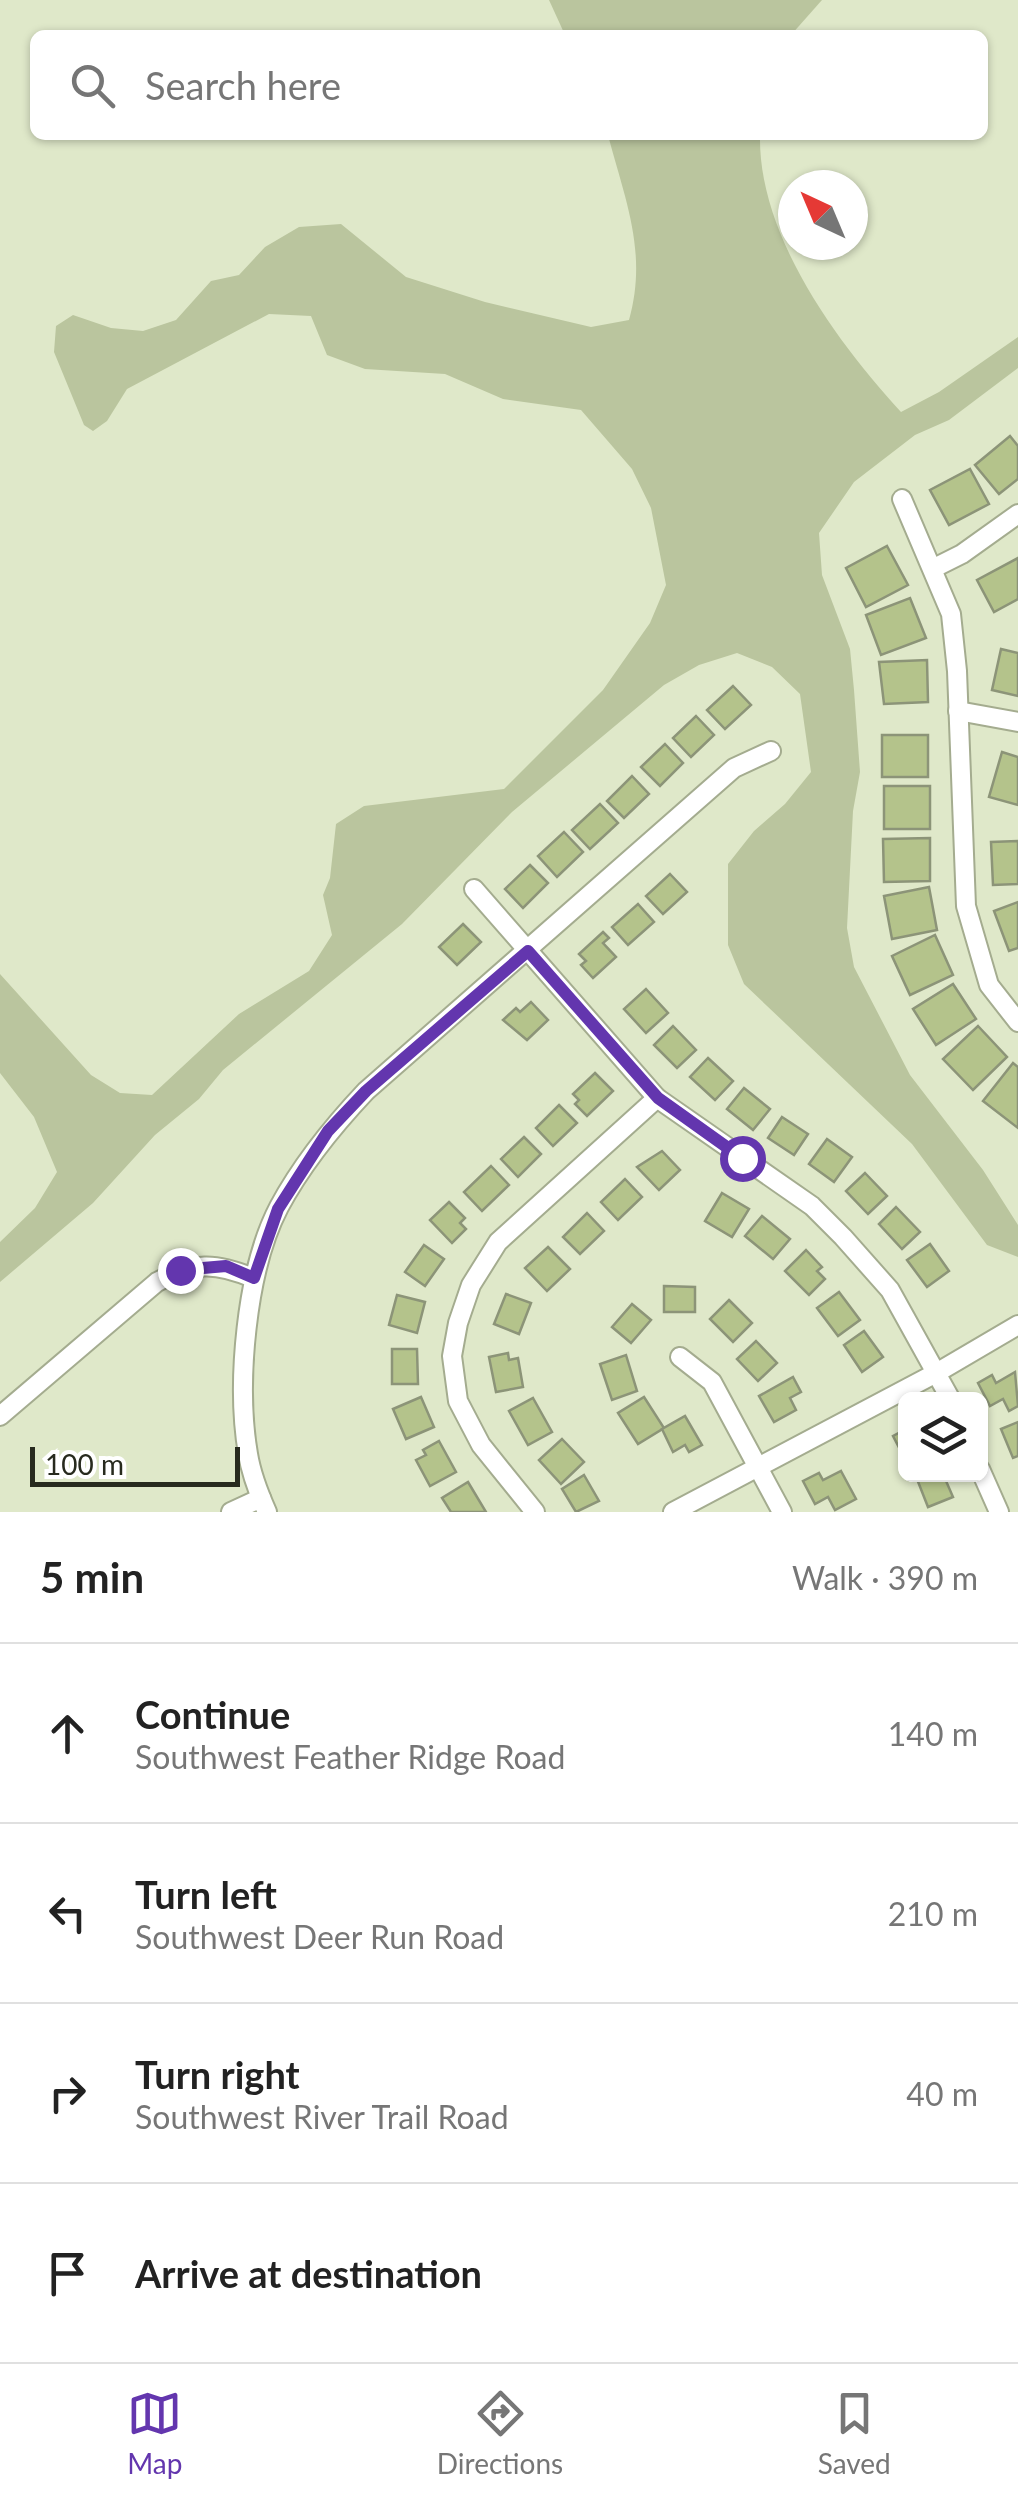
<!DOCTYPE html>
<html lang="en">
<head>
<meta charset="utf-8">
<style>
	body { margin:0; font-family:Lato,sans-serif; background:#f2f2f2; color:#222 }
	.controls { position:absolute; right:30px; bottom:30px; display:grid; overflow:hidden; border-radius:15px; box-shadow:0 2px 8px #0004 }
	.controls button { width:90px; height:90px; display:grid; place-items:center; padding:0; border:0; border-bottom:2px solid #e0e0e0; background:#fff; color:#222; font:50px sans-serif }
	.compass { position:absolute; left:778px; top:170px; width:90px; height:90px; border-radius:50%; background:#fff; box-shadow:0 2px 8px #0004; rotate:316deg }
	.scale { position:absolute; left:30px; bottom:25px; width:210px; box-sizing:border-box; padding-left:10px; border:5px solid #272a1e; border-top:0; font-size:28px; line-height:35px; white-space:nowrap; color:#272a1e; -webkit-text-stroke:8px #fff; paint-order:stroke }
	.stop { position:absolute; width:30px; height:30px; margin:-22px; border:8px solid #6336ae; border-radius:50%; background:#fff }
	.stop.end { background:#6336ae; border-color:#fff; box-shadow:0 2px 10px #0008 }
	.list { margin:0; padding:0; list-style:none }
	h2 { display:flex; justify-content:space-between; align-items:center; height:130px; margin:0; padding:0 40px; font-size:42px }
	h2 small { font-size:32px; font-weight:400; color:#767676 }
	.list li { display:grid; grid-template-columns:65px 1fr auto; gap:30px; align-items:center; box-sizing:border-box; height:180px; padding:0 40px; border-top:2px solid #e0e0e0 }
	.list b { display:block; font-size:38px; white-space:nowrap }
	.list p { margin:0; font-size:32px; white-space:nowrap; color:#767676 }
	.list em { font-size:32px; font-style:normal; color:#767676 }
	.icon { flex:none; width:55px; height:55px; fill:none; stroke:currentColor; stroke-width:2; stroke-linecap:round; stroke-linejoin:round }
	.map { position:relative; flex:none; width:1018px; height:1512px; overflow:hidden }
	.search { position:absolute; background:#fff; box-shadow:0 2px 8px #0004; left:30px; right:30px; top:30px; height:110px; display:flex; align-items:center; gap:25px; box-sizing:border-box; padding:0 35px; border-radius:15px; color:#767676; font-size:38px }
	.sheet { height:850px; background:#fff }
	nav { display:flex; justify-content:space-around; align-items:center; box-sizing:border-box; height:140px; border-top:2px solid #e0e0e0; background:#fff; font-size:28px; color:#767676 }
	nav a { display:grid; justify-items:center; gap:5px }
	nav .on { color:#6336ae }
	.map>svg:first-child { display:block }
</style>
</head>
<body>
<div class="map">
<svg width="1018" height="1512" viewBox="0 0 1018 1512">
	<rect width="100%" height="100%" fill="#dfe8c9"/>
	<g fill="#bac59e">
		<path d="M549,0H822L791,35H565Z"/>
		<path d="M608,135H760C758,235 836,341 901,412L939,392L1018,337V368L949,420L915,435L854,482L819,533L822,575L850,649L854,690L860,772L853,811L847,928L854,967L910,1075L983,1170L1018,1225V1257L987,1245L912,1144L744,984L728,945V864L754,831L785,804L811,772L800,694L772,667L737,653L699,665L664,685L512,812L402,924L223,1070L199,1099L155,1135L93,1203L0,1282V1242L35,1208L57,1172L34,1117L0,1073V974L91,1075L120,1093L152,1095L239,1014L309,971L332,935L323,895L330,878L336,824L364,806L504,789L603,690L650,623L666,585L651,508L632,469L581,410L503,399L445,374L365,369L327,355L311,316L269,314L127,389L107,421L93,431L84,425L54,352L56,326L73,315L111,328L143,331L176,320L211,281L239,275L265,247L299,227L341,224L406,277L485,302L591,327L629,320C648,252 625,200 608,135Z"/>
	</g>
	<g fill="#b4c38b" stroke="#8c9478" stroke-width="2.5">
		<path d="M1010,436L1018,446V479L999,494L975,465Z"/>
		<path d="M970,469L989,504L949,525L930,490Z"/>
		<path d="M887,546L908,585L866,607L846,568Z"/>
		<path d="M1018,558V599L994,612L977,580Z"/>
		<path d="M910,598L926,638L881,655L866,615Z"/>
		<path d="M1001,649L1018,653V696L992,690Z"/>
		<path d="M927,660L928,702L884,704L879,662Z"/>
		<path d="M733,686L751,705L725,729L707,710Z"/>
		<path d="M696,716L714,735L691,757L673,738Z"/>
		<rect x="882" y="735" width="46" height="42"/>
		<path d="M665,744L683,763L660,786L641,767Z"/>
		<path d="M1002,752L1018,757V805L989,797Z"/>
		<path d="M632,776L649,794L624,818L607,801Z"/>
		<rect x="884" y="786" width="46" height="43"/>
		<path d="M600,804L618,823L590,849L572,830Z"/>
		<path d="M564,832L583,852L557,877L538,856Z"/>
		<path d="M930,838V881L884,882L883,839Z"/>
		<path d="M1018,841V884L993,885L991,842Z"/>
		<path d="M530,865L548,883L523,908L505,889Z"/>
		<path d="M670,874L687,892L663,914L646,896Z"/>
		<path d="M929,887L937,930L892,939L884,896Z"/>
		<path d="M1018,902V948L1009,951L994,911Z"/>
		<path d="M638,904L654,922L628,945L612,927Z"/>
		<path d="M463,924L481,942L457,965L439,947Z"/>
		<path d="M603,932L609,938L603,943L616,957L593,978L581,965L586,961L579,954Z"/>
		<path d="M935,935L953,975L910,995L892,956Z"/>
		<path d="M953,984L976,1019L936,1045L913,1009Z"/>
		<path d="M646,989L668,1013L646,1033L624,1009Z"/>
		<path d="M531,1002L548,1020L527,1040L503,1020L516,1008L520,1012Z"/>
		<path d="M673,1026L696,1050L677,1068L654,1045Z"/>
		<path d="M978,1026L1007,1057L973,1090L943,1059Z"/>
		<path d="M708,1058L733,1081L715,1100L690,1077Z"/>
		<path d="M1013,1063L1018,1067V1128L983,1101Z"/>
		<path d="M595,1073L613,1091L587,1116L575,1104L579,1100L573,1094Z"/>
		<path d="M744,1088L770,1109L753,1130L727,1109Z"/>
		<path d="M559,1105L577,1123L553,1146L536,1128Z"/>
		<path d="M782,1117L808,1134L794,1155L768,1138Z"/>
		<path d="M524,1137L541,1154L518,1177L501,1159Z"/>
		<path d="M827,1139L852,1157L834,1182L809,1164Z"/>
		<path d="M662,1151L680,1170L659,1190L637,1167Z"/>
		<path d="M491,1166L509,1185L482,1211L464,1192Z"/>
		<path d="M865,1173L887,1196L868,1214L846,1191Z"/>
		<path d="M625,1179L642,1197L618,1220L601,1202Z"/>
		<path d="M722,1193L749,1209L732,1237L705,1221Z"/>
		<path d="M449,1202L465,1218L460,1223L466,1229L452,1243L430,1220Z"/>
		<path d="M896,1207L920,1232L902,1249L879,1224Z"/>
		<path d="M587,1213L604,1231L580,1254L563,1237Z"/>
		<path d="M762,1216L790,1239L773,1259L745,1236Z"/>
		<path d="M930,1244L949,1271L927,1287L907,1260Z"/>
		<path d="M424,1245L444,1259L425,1286L405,1272Z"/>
		<path d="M548,1247L570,1269L547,1291L525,1268Z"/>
		<path d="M806,1250L822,1267L817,1271L825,1279L809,1295L785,1271Z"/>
		<path d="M664,1286L695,1287V1312H664Z"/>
		<path d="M839,1292L860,1320L838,1336L817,1308Z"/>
		<path d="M506,1294L531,1303L519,1334L494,1324Z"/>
		<path d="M397,1295L425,1302L417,1333L389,1325Z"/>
		<path d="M729,1300L752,1323L733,1342L710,1319Z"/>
		<path d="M632,1304L651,1320L631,1343L612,1327Z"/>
		<path d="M864,1331L883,1357L862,1372L844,1345Z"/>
		<path d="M756,1341L777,1363L758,1381L737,1359Z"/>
		<path d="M392,1349H417L418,1384H392Z"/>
		<path d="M508,1353L509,1360L518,1358L523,1387L496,1392L489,1357Z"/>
		<path d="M626,1355L637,1391L612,1400L600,1364Z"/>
		<path d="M1015,1372L1018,1406L1009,1411L1003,1399L990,1406L978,1383L992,1375L996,1383Z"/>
		<path d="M793,1377L801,1392L790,1398L796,1410L774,1422L759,1396Z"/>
		<path d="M421,1397L434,1427L406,1439L393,1409Z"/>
		<path d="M644,1397L664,1428L638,1444L618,1413Z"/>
		<path d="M533,1398L552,1432L528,1445L509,1411Z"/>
		<path d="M685,1416L702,1445L689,1452L685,1445L673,1452L662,1429Z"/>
		<path d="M1018,1422V1456L1013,1458L1001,1429Z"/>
		<path d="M906,1429V1461L893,1436Z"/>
		<path d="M562,1439L584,1462L561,1484L539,1460Z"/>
		<path d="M439,1441L456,1472L430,1486L416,1460L426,1455L423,1450Z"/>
		<path d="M841,1471L856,1499L835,1510L828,1497L815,1504L803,1481L819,1473L823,1480Z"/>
		<path d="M915,1474H943L953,1497L928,1507Z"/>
		<path d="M584,1475L599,1501L576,1512L562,1489Z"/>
		<path d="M468,1482L486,1512H451L442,1498Z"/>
	</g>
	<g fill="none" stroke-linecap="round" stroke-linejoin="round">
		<g stroke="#a4ac8f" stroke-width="22">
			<g id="minor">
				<path d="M902,499L951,614L957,671L966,906L989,985L1018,1022"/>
				<path d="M934,568L962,554L1018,514"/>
				<path d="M958,711L1018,722"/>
				<path d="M474,889L657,1098L812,1206L843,1237L890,1290L951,1400"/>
				<path d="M680,1357L712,1382L782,1512"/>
				<path d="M0,1416L157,1282C194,1262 215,1262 253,1278"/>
				<path d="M980,1469L999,1512"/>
				<path d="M231,1512L261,1498"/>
				<path d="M267,1512C259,1494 251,1473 248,1454C236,1384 246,1270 279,1207C302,1164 333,1126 366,1091L734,768L771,751"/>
				<path d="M535,1512L481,1445L458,1401L452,1356L458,1323L471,1285L498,1242L657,1098"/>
				<path d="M673,1512L938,1372L1018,1325"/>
			</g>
		</g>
		<use href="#minor" stroke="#fff" stroke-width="18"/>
	</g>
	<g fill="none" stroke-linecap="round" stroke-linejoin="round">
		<path stroke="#6336ae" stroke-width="12" d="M180,1270L226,1266L254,1278L278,1209L328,1131L366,1091L528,951L658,1098L742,1158"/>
	</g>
</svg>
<div class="controls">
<button><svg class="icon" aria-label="layers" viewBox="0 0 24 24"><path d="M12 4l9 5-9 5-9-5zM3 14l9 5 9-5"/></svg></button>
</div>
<svg class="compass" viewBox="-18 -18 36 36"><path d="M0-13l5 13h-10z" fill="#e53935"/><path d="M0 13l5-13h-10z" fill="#767676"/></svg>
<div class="scale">100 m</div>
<div class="stop" style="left:742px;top:1158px"></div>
<div class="stop end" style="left:180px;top:1270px"></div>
<div class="search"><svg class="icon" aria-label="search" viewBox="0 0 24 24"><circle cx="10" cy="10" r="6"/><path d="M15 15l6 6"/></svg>Search here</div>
</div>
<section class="sheet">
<h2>5 min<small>Walk · 390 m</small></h2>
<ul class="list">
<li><svg class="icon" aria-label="ahead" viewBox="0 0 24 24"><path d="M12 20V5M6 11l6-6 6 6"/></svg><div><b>Continue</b><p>Southwest Feather Ridge Road</p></div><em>140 m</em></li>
<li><svg class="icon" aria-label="left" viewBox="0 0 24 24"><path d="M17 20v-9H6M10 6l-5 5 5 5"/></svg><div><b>Turn left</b><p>Southwest Deer Run Road</p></div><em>210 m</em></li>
<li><svg class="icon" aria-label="right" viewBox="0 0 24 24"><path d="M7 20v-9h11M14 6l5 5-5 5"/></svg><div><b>Turn right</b><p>Southwest River Trail Road</p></div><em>40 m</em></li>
<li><svg class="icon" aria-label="arrive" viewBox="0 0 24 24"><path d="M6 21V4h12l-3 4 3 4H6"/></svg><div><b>Arrive at destination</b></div></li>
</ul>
</section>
<nav>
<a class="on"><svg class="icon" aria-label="map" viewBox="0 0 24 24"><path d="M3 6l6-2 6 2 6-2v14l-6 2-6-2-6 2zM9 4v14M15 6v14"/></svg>Map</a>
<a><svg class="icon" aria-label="directions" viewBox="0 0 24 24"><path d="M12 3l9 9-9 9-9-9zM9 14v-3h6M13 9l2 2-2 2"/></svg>Directions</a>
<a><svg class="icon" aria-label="saved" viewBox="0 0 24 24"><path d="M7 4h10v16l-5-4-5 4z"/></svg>Saved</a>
</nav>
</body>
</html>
